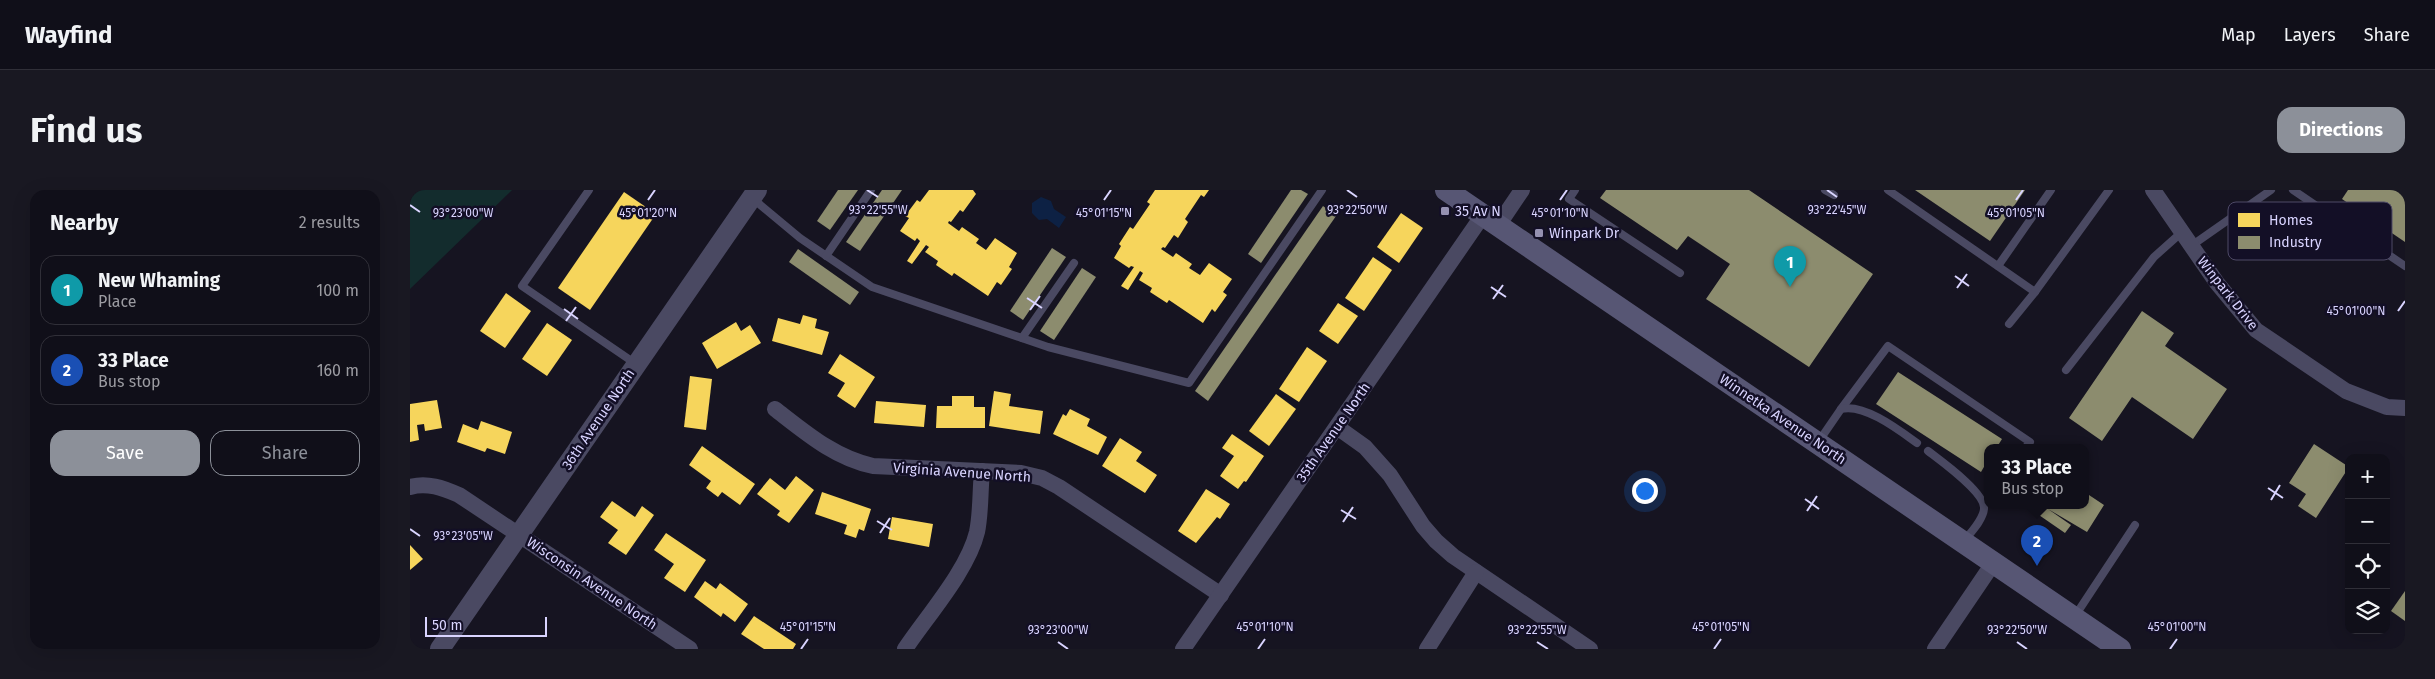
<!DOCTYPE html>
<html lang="en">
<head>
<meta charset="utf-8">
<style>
	body { margin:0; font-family:"Fira Sans",sans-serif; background:#191822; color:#f1f3f6 }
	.controls { position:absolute; right:15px; bottom:15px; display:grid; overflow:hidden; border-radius:10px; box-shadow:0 5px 20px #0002 }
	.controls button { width:45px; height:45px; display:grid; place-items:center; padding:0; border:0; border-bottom:1px solid #302f38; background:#100f19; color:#f1f3f6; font:25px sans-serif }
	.scale { position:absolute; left:15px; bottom:12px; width:122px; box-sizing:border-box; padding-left:5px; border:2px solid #d9d4ff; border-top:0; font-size:14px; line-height:18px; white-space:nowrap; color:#d9d4ff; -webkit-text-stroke:4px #130f26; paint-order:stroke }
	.you { position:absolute; left:1234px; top:300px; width:18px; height:18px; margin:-12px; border:4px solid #fff; border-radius:50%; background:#1a73e8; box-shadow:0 0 0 8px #1a73e833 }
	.badge { display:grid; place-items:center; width:32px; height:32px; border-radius:50%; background:#8c9099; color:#fff; font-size:16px; font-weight:700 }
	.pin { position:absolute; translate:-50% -41px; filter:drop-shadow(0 1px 2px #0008) }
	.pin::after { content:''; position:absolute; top:26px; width:18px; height:15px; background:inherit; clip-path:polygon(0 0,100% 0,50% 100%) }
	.popup { position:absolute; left:1574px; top:254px; width:105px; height:65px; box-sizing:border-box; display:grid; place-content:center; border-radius:10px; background:#100f19; filter:drop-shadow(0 1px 4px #0005); font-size:16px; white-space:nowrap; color:#9c9ca2 }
	.popup b { font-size:19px; color:#f1f3f6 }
	.popup::after { content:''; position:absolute; left:50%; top:100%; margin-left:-10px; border:10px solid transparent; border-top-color:#100f19 }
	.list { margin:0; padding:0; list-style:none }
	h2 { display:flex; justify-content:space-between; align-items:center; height:65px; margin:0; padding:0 20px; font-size:21px }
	h2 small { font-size:16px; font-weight:400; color:#9c9ca2 }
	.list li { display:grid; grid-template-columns:32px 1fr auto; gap:15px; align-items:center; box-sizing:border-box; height:70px; margin:0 10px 10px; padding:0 10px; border:1px solid #302f38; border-radius:15px }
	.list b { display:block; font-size:19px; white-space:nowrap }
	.list p { margin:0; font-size:16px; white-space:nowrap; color:#9c9ca2 }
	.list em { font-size:16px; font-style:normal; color:#9c9ca2 }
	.actions { display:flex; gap:10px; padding:15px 20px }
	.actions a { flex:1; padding:11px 0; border:1px solid #8c9099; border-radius:15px; text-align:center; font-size:18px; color:#8c9099 }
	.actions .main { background:#8c9099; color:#fff }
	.icon { flex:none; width:28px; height:28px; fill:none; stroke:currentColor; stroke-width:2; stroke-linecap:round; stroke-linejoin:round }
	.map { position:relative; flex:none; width:1995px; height:459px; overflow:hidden; border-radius:15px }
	header { display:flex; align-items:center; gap:30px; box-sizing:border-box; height:70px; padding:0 25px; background:#100f19; border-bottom:1px solid #302f38 }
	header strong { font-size:24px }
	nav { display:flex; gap:28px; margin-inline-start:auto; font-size:18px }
	.intro { display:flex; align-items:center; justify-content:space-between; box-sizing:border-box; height:120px; padding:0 30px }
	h1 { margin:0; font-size:35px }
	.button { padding:12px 22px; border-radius:15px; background:#8c9099; color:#fff; font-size:18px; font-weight:700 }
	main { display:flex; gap:30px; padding:0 30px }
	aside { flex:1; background:#100f19; border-radius:15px; box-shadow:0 5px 20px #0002 }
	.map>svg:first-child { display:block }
</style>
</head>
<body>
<header>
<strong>Wayfind</strong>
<nav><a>Map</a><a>Layers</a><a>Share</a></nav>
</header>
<div class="intro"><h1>Find us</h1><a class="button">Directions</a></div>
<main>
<aside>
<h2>Nearby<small>2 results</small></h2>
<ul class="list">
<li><span class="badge" style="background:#0f9aa8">1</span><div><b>New Whaming</b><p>Place</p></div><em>100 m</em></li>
<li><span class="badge" style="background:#1a4fb4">2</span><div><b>33 Place</b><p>Bus stop</p></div><em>160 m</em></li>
</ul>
<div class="actions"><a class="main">Save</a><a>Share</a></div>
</aside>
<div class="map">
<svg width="1995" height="459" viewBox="0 0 1995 459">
	<rect width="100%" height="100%" fill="#161421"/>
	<path fill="#132c2d" d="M0,0H102L0,99Z"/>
	<path fill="#0d2144" d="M631,7L641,11L644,19L656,27L649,38L637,29L629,30L622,23V13Z"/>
	<g fill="#f6d55c">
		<path d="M519,0H563L566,4L553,22L550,20L541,32L539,31L538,33L549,41L552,37L569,49L566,53L576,60L585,48L607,63L599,77L602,79L591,95L587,92L578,106L544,83L542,86L526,75L528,71L515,62L519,57L516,55L502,74L497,71L510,51L507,48L505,51L490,41L499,28L495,26L507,10L510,12Z"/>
		<path d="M745,0H799L794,7L791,5L775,29L778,32L768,48L764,45L755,58L753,57L751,59L763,67L766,63L782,74L779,78L790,85L799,73L822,89L813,102L817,105L805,122L802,119L793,133L759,110L757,113L740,102L742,98L729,90L733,83L730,81L718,100L711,96L724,77L721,76L719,78L704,68L711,56L709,54L720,37L723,39L740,14L737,12Z"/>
		<path d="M214,2L246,24L180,120L148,98Z"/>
		<path d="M991,23L1013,38L989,73L967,57Z"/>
		<path d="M963,67L982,80L954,121L935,108Z"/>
		<path d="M96,103L121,121L95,158L70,141Z"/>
		<path d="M928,113L948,126L928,154L909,141Z"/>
		<path d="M393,125L407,129L405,138L419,142L412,165L362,151L368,128L390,134Z"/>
		<path d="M326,132L331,141L340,135L351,153L307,179L292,153Z"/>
		<path d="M137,133L162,150L137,186L112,169Z"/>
		<path d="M897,157L917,171L889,212L869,199Z"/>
		<path d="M430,164L465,187L445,218L427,206L435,193L418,183Z"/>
		<path d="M280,186L302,189L296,240L274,237Z"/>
		<path d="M584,201L601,204L599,216L633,221L630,244L579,236Z"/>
		<path d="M866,204L886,219L859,256L839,241Z"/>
		<path d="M542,206H564V217H575V238H526L527,216H542Z"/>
		<path d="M27,210L32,238L15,241L14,234L7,235L9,250L0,252V214Z"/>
		<path d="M466,211L516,215L514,237L464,233Z"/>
		<path d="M660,219L680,229L677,236L697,247L688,265L643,244L653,224L656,226Z"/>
		<path d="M71,231L102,242L95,264L77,258L75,262L47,252L53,234L68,240Z"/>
		<path d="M822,244L854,266L836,292L834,291L828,299L810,286L824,266L812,258Z"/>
		<path d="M710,248L732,262L726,271L747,285L735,303L692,276Z"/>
		<path d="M292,256L345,294L330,315L312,302L308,307L296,298L301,291L279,275Z"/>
		<path d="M386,286L404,300L379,333L367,325L370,321L347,304L360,288L375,300Z"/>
		<path d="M796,299L820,314L810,329L807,327L786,353L768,341Z"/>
		<path d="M412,302L461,319L454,341L449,339L446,348L434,344L437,335L405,324Z"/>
		<path d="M202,311L225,327L232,316L244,325L216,365L198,353L208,340L190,327Z"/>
		<path d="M482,327L523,334L519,357L478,349Z"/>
		<path d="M256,343L296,370L275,402L254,388L264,374L244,360Z"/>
		<path d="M0,355L13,369L0,380Z"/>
		<path d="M295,391L306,399L310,393L338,414L325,432L313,423L311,427L284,407Z"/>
		<path d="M344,426L386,454L383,459H354L331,444Z"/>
	</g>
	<g fill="#8c8c6e">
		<path d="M428,0H448L420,40L407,31Z"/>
		<path d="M472,0H492L450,61L436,52Z"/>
		<path d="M881,0H891L898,4L851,73L838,64Z"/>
		<path d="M1196,0H1339L1463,84L1399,177L1296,109L1320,74L1278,46L1267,60L1190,8Z"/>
		<path d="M1505,0H1615L1580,51Z"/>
		<path d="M1938,0H1995V52L1932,9Z"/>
		<path d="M913,16L926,26L798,211L785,201Z"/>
		<path d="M642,58L656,67L613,130L600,121Z"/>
		<path d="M388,59L449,102L440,115L379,72Z"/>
		<path d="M672,78L686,87L644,150L630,141Z"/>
		<path d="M1732,121L1764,143L1755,156L1817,199L1783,249L1722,207L1692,251L1659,228Z"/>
		<path d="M1488,182L1592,249L1587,257H1578V270L1571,282L1466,214Z"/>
		<path d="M1904,254L1939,277L1906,328L1888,316L1896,304L1879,293Z"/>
		<path d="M1676,303L1694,315L1677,342L1638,319L1661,335L1655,343L1626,323L1631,315H1676Z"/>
		<path d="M1995,401V431L1981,421Z"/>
	</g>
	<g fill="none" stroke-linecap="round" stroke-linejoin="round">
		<g stroke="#4a4962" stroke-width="8">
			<path d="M179,0L112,96L226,174"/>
			<path d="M1165,0L1159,9L1270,83"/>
			<path d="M1415,0L1424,5"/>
			<path d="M1478,0L1625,102"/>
			<path d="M1883,0L1995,76"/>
			<path d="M342,8L390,48L462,97L638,157L779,193L912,0"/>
			<path d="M1781,56L1861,0"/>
			<path d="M416,66L461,0"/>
			<path d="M1588,76L1641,0"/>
			<path d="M1599,134L1625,102L1699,0"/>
			<path d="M612,148L664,73"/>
			<path d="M1656,180L1744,67L1772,42"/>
			<path d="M1431,219L1478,156L1620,252L1616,257"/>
			<path d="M1409,251L1431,219C1454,213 1489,240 1507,253"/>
			<path d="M1518,261C1531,271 1576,303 1574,319C1573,330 1561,342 1554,351"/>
			<path d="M1665,426L1725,335"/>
		</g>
		<g stroke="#4a4962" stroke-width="16">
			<path d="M1743,0L1807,93L1846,140L1936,201L1977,217L1995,218"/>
			<path d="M1089,34L1112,0"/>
			<path d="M365,219C396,243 425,268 463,276L611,283L632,288L649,297L811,405"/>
			<path d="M927,237L955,257L980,285L1013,336L1026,351L1043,366L1180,459"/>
			<path d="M0,297C17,292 33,298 49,305L280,459"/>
			<path d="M495,459C517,426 558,380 567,342C571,323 570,301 572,281"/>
			<path d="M773,459L1073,25"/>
			<path d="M1017,459L1066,382"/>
			<path d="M1525,459L1584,372"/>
		</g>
		<path stroke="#4a4962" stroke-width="20" d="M30,459L347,0"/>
		<path stroke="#575674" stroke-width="22" d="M1036,0L1710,459"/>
	</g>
	<path fill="none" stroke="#d9d4ff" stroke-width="2" d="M457,0L468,7M937,0L947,7M1417,0L1427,7M238,10L245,0M694,10L701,0M1150,10L1157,0M1606,10L1613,0M0,15L10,22M1545,86L1559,96M1081,97L1096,107M1547,98L1557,84M617,108L632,118M1083,109L1093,95M154,119L168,129M620,120L630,106M1988,121L1995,111M156,131L166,117M1858,298L1873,308M1395,309L1409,319M1861,310L1870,295M931,320L946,329M1397,321L1407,306M467,331L482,340M933,332L943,317M0,339L10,346M470,343L480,328M648,452L658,459M1127,452L1138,459M1607,452L1617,459M391,459L398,449M848,459L855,449M1304,459L1311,449M1760,459L1767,449"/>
	<g fill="#9591b1" stroke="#130f26" stroke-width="2">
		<rect x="1030" y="16" width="10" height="10" rx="2.5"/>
		<rect x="1124" y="38" width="10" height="10" rx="2.5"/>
	</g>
	<g text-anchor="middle" stroke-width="5" stroke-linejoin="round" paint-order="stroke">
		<g font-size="14" fill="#d9d4ff" stroke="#130f26" text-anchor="start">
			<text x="1045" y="26">35 Av N</text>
			<text x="1139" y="48">Winpark Dr</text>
		</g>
		<g font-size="14" fill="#d9d4ff" stroke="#130f26">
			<text transform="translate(1818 103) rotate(52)" y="5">Winpark Drive</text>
			<text transform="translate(188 229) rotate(-56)" y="5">36th Avenue North</text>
			<text transform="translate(1373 229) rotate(34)" y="5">Winnetka Avenue North</text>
			<text transform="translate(923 242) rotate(-55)" y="5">35th Avenue North</text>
			<text transform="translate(552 282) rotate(4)" y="5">Virginia Avenue North</text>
			<text transform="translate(182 393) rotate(34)" y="5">Wisconsin Avenue North</text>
		</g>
	</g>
	<rect x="1818" y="12" width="164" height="58" rx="8" fill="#130f26" stroke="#4e4a67" stroke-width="1"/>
	<rect x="1828" y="23" width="22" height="14" fill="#f6d55c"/>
	<rect x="1828" y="46" width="22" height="13" fill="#8c8c6e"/>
	<g font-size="14" fill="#d9d4ff">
		<text x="1859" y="35">Homes</text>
		<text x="1859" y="57">Industry</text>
	</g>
	<g font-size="12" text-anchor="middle" fill="#d9d4ff" stroke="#130f26" stroke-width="5" stroke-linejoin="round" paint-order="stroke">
		<text x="468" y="24">93°22'55"W</text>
		<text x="947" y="24">93°22'50"W</text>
		<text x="1427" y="24">93°22'45"W</text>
		<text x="53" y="27">93°23'00"W</text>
		<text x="238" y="27">45°01'20"N</text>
		<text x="694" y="27">45°01'15"N</text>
		<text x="1150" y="27">45°01'10"N</text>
		<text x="1606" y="27">45°01'05"N</text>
		<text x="1946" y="125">45°01'00"N</text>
		<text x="53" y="350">93°23'05"W</text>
		<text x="398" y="441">45°01'15"N</text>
		<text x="855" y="441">45°01'10"N</text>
		<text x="1311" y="441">45°01'05"N</text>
		<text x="1767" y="441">45°01'00"N</text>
		<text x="648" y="444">93°23'00"W</text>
		<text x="1127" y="444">93°22'55"W</text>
		<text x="1607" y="444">93°22'50"W</text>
	</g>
</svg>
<div class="controls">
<button>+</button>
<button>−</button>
<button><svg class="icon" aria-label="locate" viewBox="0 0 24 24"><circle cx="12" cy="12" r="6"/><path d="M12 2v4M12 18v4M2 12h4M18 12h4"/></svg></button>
<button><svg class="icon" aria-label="layers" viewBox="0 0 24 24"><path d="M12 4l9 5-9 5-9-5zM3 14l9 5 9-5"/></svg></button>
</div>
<div class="scale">50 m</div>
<div class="you"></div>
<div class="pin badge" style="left:1380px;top:97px;background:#0f9aa8">1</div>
<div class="pin badge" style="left:1627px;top:376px;background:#1a4fb4">2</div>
<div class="popup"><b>33 Place</b>Bus stop</div>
</div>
</main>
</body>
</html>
